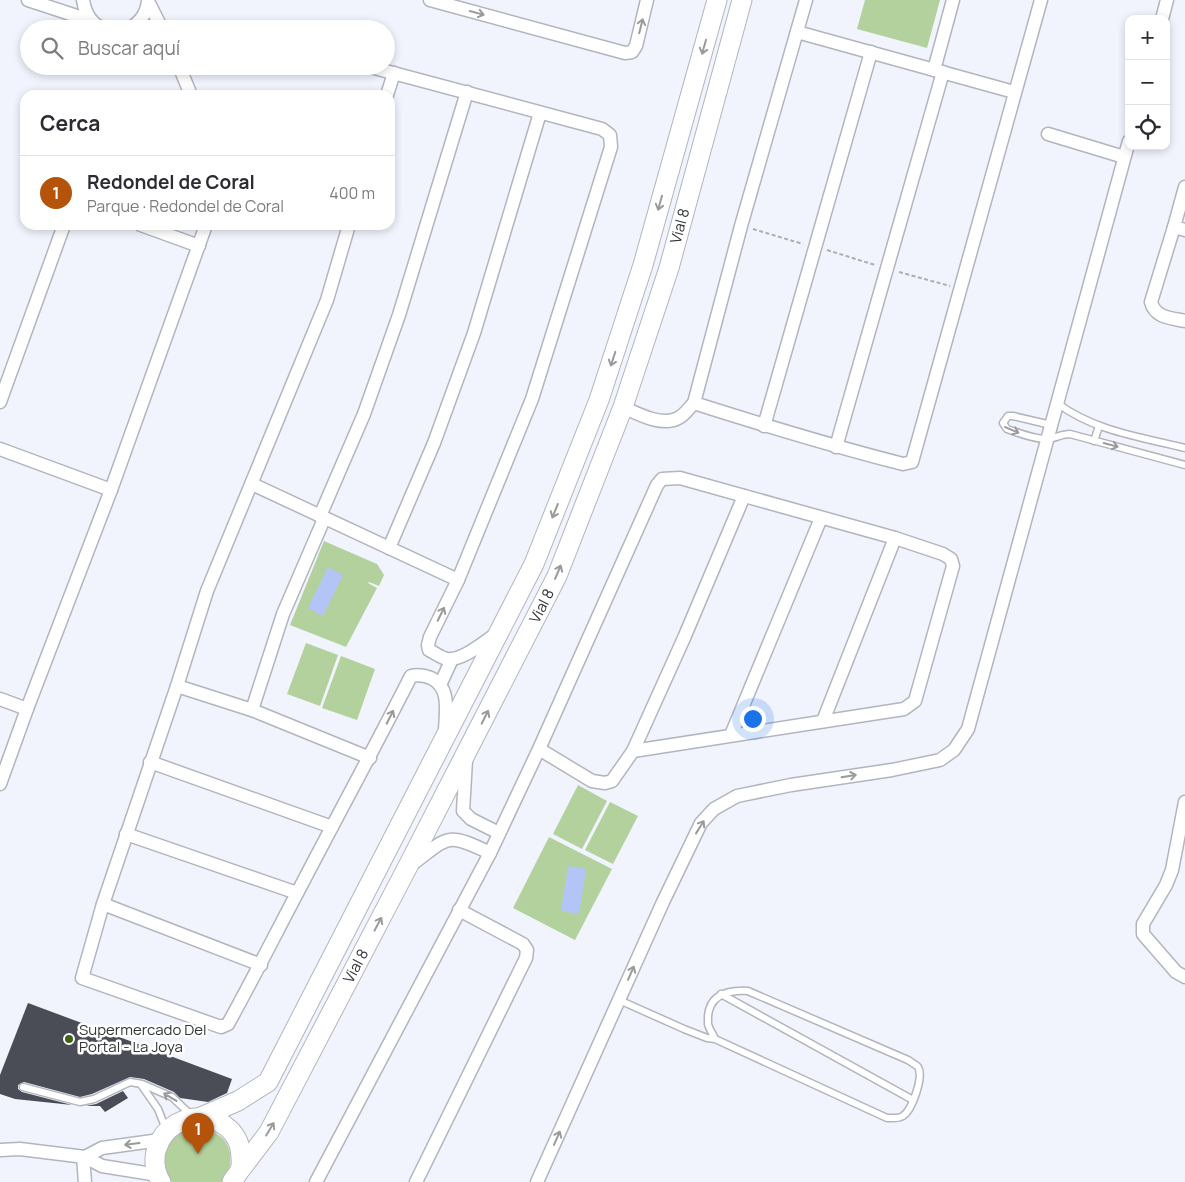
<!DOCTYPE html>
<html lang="es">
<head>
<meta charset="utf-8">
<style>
	body { margin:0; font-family:Manrope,sans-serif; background:#f7f7f7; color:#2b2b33 }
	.controls { position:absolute; right:15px; top:15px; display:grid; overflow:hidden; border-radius:10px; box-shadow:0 2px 8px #0003 }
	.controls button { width:45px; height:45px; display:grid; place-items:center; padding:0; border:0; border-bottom:1px solid #e1e1e2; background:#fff; color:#2b2b33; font:25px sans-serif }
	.you { position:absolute; left:752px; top:718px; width:18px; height:18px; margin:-12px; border:4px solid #fff; border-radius:50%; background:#1a73e8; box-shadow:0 0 0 8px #1a73e833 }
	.badge { display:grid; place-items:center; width:32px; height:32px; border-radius:50%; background:#b45309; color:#fff; font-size:16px; font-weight:700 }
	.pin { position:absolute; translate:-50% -41px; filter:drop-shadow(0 1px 2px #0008) }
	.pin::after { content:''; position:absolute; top:26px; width:18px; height:15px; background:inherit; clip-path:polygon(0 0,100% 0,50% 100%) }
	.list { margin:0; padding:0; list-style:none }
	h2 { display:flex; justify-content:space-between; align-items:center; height:65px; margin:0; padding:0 20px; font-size:21px }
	h2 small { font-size:16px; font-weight:400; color:#7c7c81 }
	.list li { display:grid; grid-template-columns:32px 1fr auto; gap:15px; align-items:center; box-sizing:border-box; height:75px; padding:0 20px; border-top:1px solid #e1e1e2 }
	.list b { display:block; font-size:19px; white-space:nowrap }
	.list p { margin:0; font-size:16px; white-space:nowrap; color:#7c7c81 }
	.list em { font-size:16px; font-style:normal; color:#7c7c81 }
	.icon { flex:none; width:28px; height:28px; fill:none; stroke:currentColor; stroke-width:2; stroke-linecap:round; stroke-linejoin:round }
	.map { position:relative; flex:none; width:1185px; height:1182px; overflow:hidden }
	.search { position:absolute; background:#fff; box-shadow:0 2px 8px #0003; left:20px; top:20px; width:375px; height:55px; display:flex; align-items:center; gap:12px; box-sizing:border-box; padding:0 18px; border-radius:28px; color:#7c7c81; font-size:19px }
	.panel { position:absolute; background:#fff; box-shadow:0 2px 8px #0003; left:20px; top:90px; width:375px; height:140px; border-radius:15px }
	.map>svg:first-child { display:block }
</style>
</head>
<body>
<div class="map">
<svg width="1185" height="1182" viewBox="0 0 1185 1182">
	<rect width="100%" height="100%" fill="#f1f4fd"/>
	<g fill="#b3d19d">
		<path d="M865,0H940L927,48L857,29Z"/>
		<path d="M324,541L377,564L384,575L379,586L369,582L368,583L377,588L346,647L290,625Z"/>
		<path d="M306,643L338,655L320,706L287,694Z"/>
		<path d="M341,656L375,669L357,720L322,708Z"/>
		<path d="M578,785L607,801L582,849L553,834Z"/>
		<path d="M610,802L638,816L613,864L585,850Z"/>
		<path d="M549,837L612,869L575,940L513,908Z"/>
		<path d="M197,1128C229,1130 238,1156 224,1182H172C154,1158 169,1131 197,1128Z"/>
	</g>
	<g fill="#b3c5f6">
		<path d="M328,567L343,575L323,616L308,608Z"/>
		<path d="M568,866L586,869L579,914L561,911Z"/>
	</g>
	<g fill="#4a4d55">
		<path d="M28,1003L232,1079L227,1093L208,1102L180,1098L174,1092L144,1079L130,1077L92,1094L80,1097L24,1082L18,1085V1089L22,1092L72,1105L15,1099L0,1094V1075Z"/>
		<path d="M123,1091L128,1098L105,1112L100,1106H86L96,1104Z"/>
	</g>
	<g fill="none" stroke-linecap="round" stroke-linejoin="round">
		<g stroke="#b2b5be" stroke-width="9">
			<g id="service">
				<path d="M1057,403C1094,431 1141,437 1185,448"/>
				<path d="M1051,425L1013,416H1008L1003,423L1007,429C1019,433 1033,439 1046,439C1054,439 1061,434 1070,434L1185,465"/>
				<path d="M1094,441L1099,426"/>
				<path d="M721,994L913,1100"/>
				<path d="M619,1000L684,1029L707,1038L715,1039L887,1118C893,1118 898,1119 903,1116C912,1110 924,1077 918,1067C916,1065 911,1062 908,1060L748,991C729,990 710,994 708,1016C708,1017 708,1023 708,1024C709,1029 713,1034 715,1039"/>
				<path d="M142,1086L158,1109L166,1129"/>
				<path d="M23,1087L80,1102L94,1099L130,1082L142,1084L172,1097L191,1115"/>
			</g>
		</g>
		<g stroke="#b2b5be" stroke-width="15">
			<g id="minor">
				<path d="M28,0L92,21"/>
				<path d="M83,0C85,13 91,24 104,29"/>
				<path d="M430,0L625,53L632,52L636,46L647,0"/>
				<path d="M149,3L162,29"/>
				<path d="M1162,19L1167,0"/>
				<path d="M129,29C140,22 147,14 148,0"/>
				<path d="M797,32L1014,92"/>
				<path d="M179,66L191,95"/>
				<path d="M367,66L602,129L610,135L611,147L532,399L458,580L430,637L428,645L429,650C435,653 441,658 447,659C462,661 484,642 496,634"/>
				<path d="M934,70L953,0"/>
				<path d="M387,95L394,73"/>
				<path d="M1048,134L1124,157"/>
				<path d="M1185,187L1174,227L1185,230"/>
				<path d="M141,225L199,246"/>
				<path d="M349,225L327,300L207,591L177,686L103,904L82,978L221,1027L228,1024C254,977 278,929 303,882C339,813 376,745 411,676C419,674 424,675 431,678C452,688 445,714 445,733"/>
				<path d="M1174,227L1151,302C1155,318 1171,318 1185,321"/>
				<path d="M0,402L64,225"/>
				<path d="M694,403C763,425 832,446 903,464L912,462L1041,0"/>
				<path d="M623,407C638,414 664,428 680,417C685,414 689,408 694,403L741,226L806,0"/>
				<path d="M764,426L871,52"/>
				<path d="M836,447L943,72"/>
				<path d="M0,449L111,490"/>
				<path d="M252,484L458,580"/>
				<path d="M320,516L364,414L399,315L467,92"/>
				<path d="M389,548L434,443L474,333L540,113"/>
				<path d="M440,685L452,659"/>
				<path d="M177,686L252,710L370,758"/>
				<path d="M0,699L27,709"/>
				<path d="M252,710L283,614L324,519"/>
				<path d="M823,721L895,538"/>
				<path d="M731,735L821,518"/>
				<path d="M633,751L684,638L744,496"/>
				<path d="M466,760L463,811L471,819L499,833"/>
				<path d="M150,762L332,827"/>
				<path d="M0,784L27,709L111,490L206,225"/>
				<path d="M1185,802L1172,870L1166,885L1143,924V934L1176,972L1185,977"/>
				<path d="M126,834L297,893"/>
				<path d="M411,865C449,837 445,831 490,853"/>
				<path d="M103,904L261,965"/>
				<path d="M0,1150L20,1149L85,1157L102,1166L158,1175"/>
				<path d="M83,1157L85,1182"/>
				<path d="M85,1157L102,1148L160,1140"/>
				<path d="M316,1182L490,853L539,749L657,485L662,479L680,478L895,538L943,554L951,559L953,566L915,701L904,709L633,751L612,781L605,783L592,781L539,749"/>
				<path d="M416,1182L526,958L527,950L523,944L459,910"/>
				<path d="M537,1182L663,902L701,823L714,809L737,796L791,785L892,770L940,760L954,750L968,729L1129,141"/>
			</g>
		</g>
		<g stroke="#b2b5be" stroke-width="21">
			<g id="primary">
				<path d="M201,1117L238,1101L268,1082L534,564L599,400L643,265L717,0"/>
				<path d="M241,1169L269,1132L407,868L557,576L623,407L669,268L742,0"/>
				<path d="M161,1182C155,1173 153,1158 157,1148C172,1103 240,1110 241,1157C241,1161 242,1166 240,1169C239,1173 234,1178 232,1182"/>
			</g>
		</g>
		<g stroke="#acaeb5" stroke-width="2" stroke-dasharray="4 2.5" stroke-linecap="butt">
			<path d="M753,229L803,244"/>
			<path d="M827,250L875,265"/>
			<path d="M899,272L950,286"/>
		</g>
		<use href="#service" stroke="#fff" stroke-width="6"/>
		<use href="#minor" stroke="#fff" stroke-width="12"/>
		<use href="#primary" stroke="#fff" stroke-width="19"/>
	</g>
	<defs><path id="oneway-shaft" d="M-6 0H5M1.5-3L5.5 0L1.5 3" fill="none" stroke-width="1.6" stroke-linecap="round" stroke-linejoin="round" transform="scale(1.25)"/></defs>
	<g stroke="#9a9a9c">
		<use href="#oneway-shaft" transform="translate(477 13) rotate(15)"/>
		<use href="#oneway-shaft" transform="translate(641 26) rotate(-76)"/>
		<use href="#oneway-shaft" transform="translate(704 47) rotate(106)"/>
		<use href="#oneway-shaft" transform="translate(660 203) rotate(106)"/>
		<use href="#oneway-shaft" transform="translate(613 359) rotate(108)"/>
		<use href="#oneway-shaft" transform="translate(1012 430) rotate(23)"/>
		<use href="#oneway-shaft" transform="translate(1111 445) rotate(15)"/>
		<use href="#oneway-shaft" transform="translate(555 511) rotate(112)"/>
		<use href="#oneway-shaft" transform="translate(558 572) rotate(-67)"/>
		<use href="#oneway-shaft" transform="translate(441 614) rotate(-64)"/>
		<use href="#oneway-shaft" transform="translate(390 717) rotate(-63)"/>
		<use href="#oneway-shaft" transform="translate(485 717) rotate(-63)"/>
		<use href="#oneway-shaft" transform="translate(849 776) rotate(-9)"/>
		<use href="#oneway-shaft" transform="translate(700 827) rotate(-58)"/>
		<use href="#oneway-shaft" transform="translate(378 924) rotate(-62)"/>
		<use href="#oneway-shaft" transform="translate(631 973) rotate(-66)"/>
		<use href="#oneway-shaft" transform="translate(170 1097) rotate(-149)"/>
		<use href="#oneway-shaft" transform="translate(270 1129) rotate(-59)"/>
		<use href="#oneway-shaft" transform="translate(557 1138) rotate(-66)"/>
		<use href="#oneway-shaft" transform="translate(132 1144) rotate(173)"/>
	</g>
	<circle fill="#3f621a" stroke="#fff" stroke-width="2" cx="69" cy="1039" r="5"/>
	<g text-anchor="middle" stroke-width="5" stroke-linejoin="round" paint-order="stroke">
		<g font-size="15" fill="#343539" stroke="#fff">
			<text transform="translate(680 226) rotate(-75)" y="5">Vial 8</text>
			<text transform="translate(542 606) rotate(-63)" y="5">Vial 8</text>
			<text transform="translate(356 966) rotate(-62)" y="5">Vial 8</text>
		</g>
		<g font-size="15" fill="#343539" stroke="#fff" text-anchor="start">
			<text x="79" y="1035">Supermercado Del<tspan x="79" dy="17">Portal - La Joya</tspan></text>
		</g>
	</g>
</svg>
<div class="controls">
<button>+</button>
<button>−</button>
<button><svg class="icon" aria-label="locate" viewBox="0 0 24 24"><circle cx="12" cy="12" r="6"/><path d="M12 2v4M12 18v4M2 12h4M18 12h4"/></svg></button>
</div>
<div class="you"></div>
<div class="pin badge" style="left:198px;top:1154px">1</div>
<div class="search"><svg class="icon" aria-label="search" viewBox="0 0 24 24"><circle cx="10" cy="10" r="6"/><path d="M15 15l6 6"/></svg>Buscar aquí</div>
<section class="panel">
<h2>Cerca<small></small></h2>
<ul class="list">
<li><span class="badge">1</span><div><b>Redondel de Coral</b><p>Parque · Redondel de Coral</p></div><em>400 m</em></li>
</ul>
</section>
</div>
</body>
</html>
